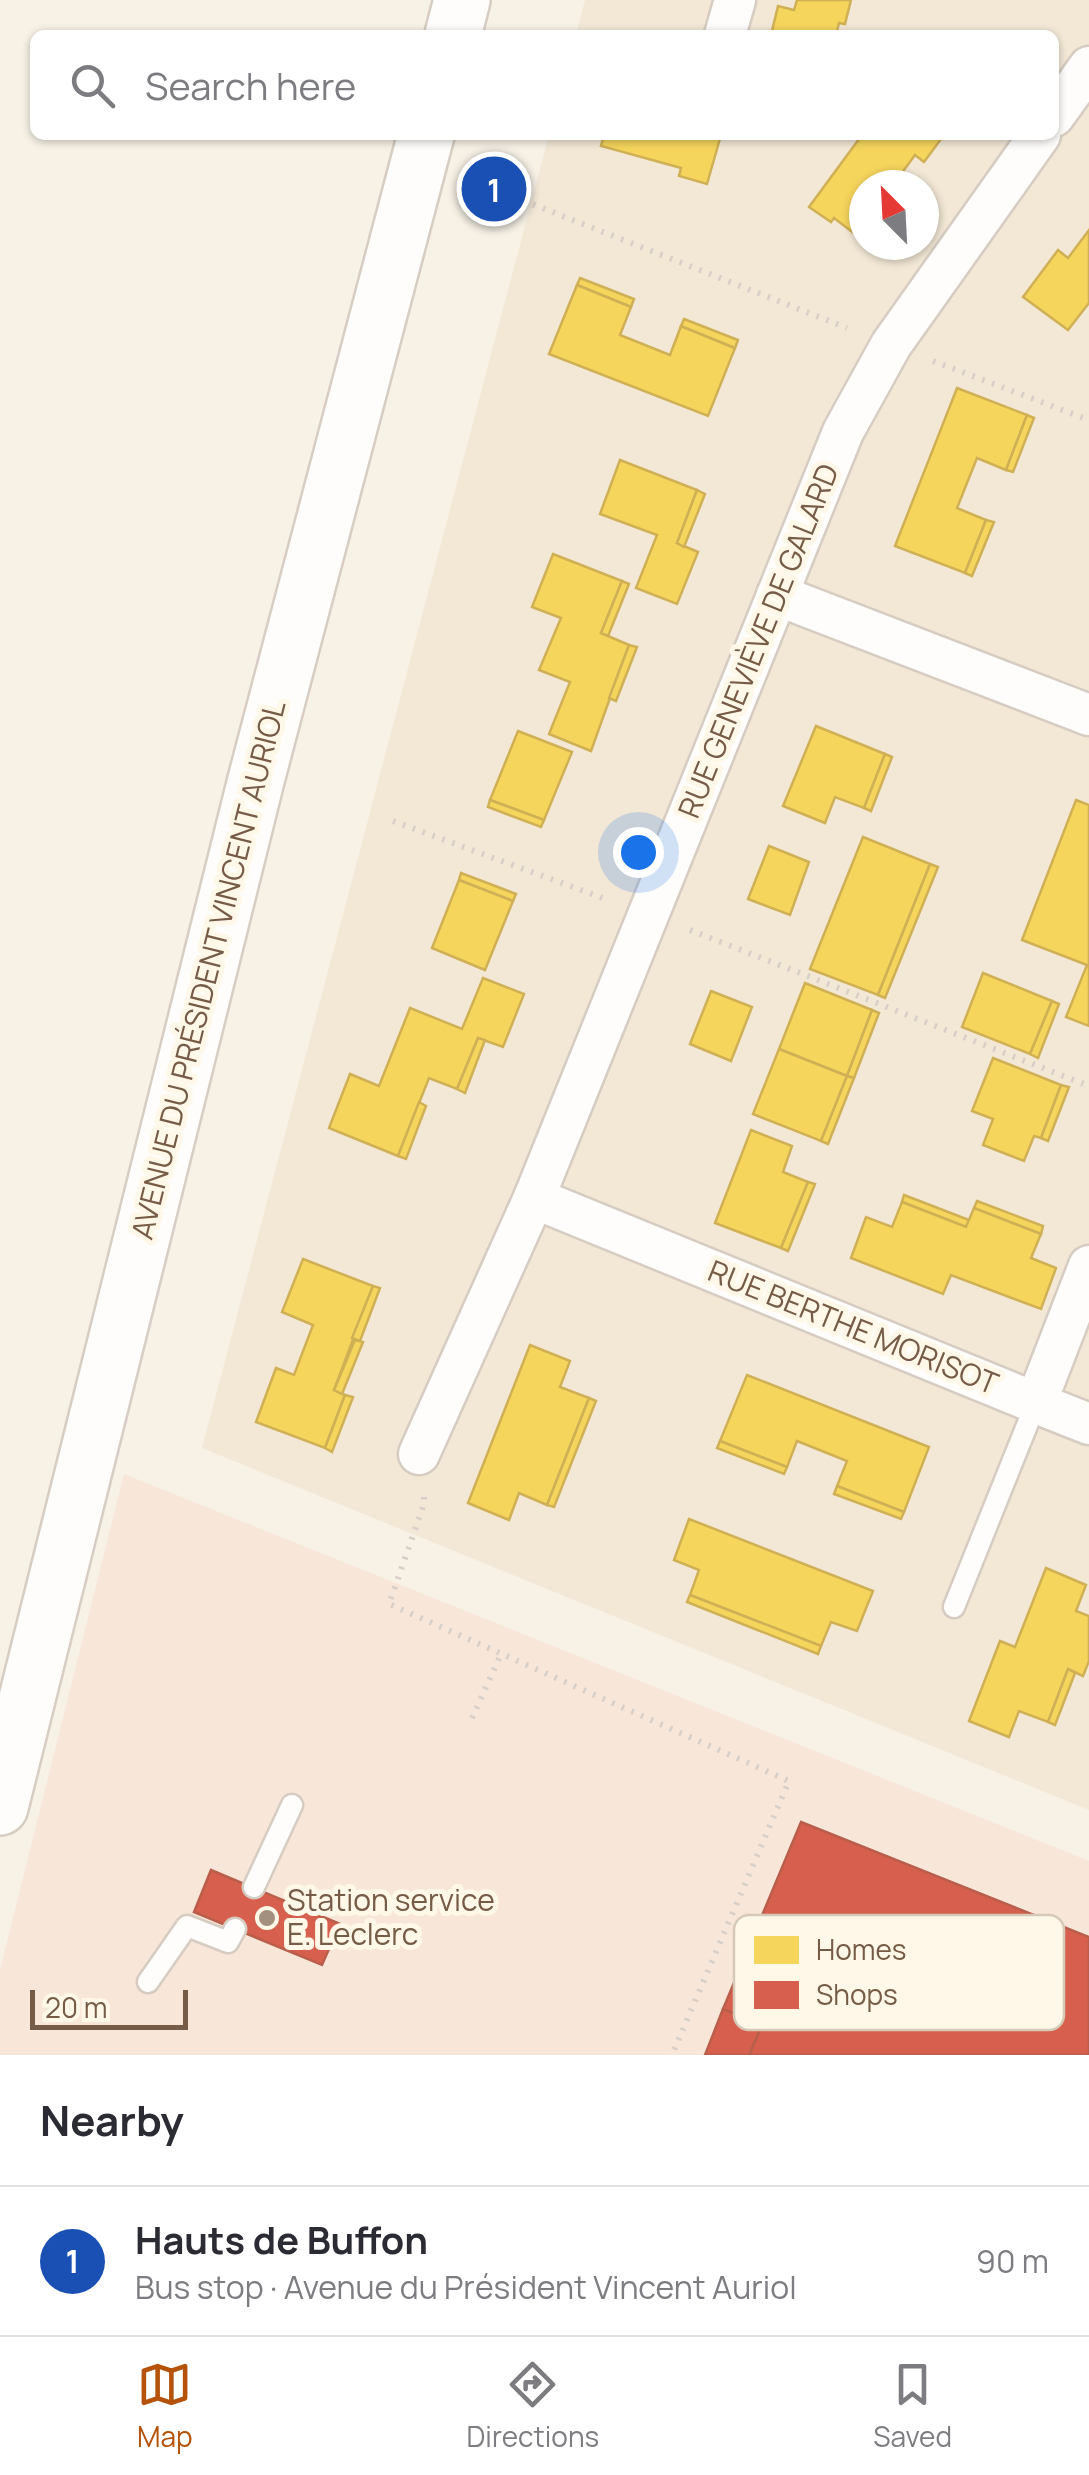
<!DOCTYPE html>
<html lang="en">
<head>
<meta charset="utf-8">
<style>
	body { margin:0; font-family:Manrope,sans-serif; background:#f2f2f3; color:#2b2b33 }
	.compass { position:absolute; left:849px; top:170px; width:90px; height:90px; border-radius:50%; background:#fff; box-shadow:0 2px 8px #0004; rotate:336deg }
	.scale { position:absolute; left:30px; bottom:25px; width:158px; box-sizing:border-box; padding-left:10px; border:5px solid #765b46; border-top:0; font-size:28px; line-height:35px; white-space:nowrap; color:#765b46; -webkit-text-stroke:8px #fff8e8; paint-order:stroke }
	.you { position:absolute; left:638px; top:852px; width:35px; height:35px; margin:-25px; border:8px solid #fff; border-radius:50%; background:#1a73e8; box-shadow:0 0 0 15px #1a73e833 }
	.badge { display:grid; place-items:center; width:65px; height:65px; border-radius:50%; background:#b45309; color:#fff; font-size:32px; font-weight:700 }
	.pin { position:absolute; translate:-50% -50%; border:5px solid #fff; box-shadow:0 2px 10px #0006 }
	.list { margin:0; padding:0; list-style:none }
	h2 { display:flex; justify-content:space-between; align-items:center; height:130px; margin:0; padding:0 40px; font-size:42px }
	h2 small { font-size:32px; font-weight:400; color:#7c7c81 }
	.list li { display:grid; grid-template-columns:65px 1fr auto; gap:30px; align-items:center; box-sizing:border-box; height:150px; padding:0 40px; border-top:2px solid #e1e1e2 }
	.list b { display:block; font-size:38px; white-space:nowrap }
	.list p { margin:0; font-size:32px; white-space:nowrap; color:#7c7c81 }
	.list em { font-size:32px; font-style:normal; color:#7c7c81 }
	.icon { flex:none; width:55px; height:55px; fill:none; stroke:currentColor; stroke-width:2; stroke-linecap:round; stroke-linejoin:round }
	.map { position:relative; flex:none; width:1089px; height:2055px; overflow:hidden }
	.search { position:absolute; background:#fff; box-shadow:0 2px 8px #0004; left:30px; right:30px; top:30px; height:110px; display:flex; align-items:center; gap:25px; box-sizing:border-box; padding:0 35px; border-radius:15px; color:#7c7c81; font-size:38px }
	.sheet { height:280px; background:#fff }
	nav { display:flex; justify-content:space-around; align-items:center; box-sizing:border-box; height:140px; border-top:2px solid #e1e1e2; background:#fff; font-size:28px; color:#7c7c81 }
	nav a { display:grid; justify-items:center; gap:5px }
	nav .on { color:#b45309 }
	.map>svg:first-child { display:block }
</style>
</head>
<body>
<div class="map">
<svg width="1089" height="2055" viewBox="0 0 1089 2055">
	<rect width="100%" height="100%" fill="#f7f1e6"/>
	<path fill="#f3e8d6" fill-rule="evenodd" d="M585,0H1089V1810L202,1448L549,135H1054V35H576ZM864,185H924V245H864Z"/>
	<path fill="#f8e6d9" d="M124,1474L1089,1861V2055H0V1970Z"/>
	<g fill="#f6d55c" stroke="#d0b055" stroke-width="2.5">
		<path d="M797,0H851L845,24L839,23L836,35H771L778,6L794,10Z"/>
		<path d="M604,135H721L707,184L679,176L681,168L601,146Z"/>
		<path d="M862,135H944L924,162L915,155L893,185H864V241L834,218L831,222L809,207Z"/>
		<path d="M1089,230V303L1068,330L1023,297L1058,250L1068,258Z"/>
		<path d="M580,278L634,299L631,307L577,285Z"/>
		<path d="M577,285L631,307L620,335L670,355L681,326L735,348L708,416L549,354Z"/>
		<path d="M684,319L738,340L735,348L681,326Z"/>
		<path d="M957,388L1027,415L1006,470L977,458L957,508L986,520L965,573L895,546Z"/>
		<path d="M1027,415L1034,418L1013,472L1006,470Z"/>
		<path d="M620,460L697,490L677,543L698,552L677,604L636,588L657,535L600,514Z"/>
		<path d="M697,490L705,494L684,547L677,543Z"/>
		<path d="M986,520L994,522L972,576L965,573Z"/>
		<path d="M553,554L622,581L601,633L629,645L591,751L549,734L570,682L539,670L561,618L532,607Z"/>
		<path d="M622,581L629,584L608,636L601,633Z"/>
		<path d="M629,645L637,647L616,701L609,698Z"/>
		<path d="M816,726L885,754L864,808L835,797L825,823L783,806Z"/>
		<path d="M518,731L572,752L544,820L490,800Z"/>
		<path d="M885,754L892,757L871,811L864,808Z"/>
		<path d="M490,800L544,820L541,827L488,807Z"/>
		<path d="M1076,800L1089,805V1026L1066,1017L1087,965L1022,940Z"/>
		<path d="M863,837L930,864L878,995L810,969Z"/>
		<path d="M769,846L809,862L790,915L748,899Z"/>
		<path d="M930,864L938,867L885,998L878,995Z"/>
		<path d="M461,873L516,894L513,901L459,880Z"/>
		<path d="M459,880L513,901L485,970L432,948Z"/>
		<path d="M983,973L1052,1001L1030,1054L962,1027Z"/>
		<path d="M483,978L524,994L503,1047L478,1038L457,1089L429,1078L398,1156L329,1128L350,1074L379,1086L410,1008L462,1029Z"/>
		<path d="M805,983L872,1010L847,1076L779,1049Z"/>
		<path d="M711,991L752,1007L731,1061L690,1044Z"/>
		<path d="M1052,1001L1059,1004L1038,1058L1030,1054Z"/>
		<path d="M872,1010L879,1013L854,1078L847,1076Z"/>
		<path d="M478,1038L485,1040L465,1093L457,1089Z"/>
		<path d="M779,1049L847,1076L821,1141L753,1114Z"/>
		<path d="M993,1058L1061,1085L1041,1138L1034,1136L1024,1161L983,1145L993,1119L972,1111Z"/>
		<path d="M847,1076L854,1078L828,1144L821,1141Z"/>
		<path d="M1061,1085L1069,1087L1048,1141L1041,1138Z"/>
		<path d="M419,1102L426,1106L406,1159L398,1156Z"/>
		<path d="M751,1130L792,1146L783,1172L808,1182L781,1248L715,1223Z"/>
		<path d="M808,1182L815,1184L788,1251L781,1248Z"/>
		<path d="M904,1195L969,1220L966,1227L902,1202Z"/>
		<path d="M977,1201L1043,1226L1041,1234L974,1208Z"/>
		<path d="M902,1202L966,1227L974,1208L1041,1234L1031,1258L1056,1268L1041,1309L951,1275L943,1294L851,1258L866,1217L892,1227Z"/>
		<path d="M303,1259L373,1286L334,1390L345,1395L325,1448L256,1422L276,1368L294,1375L313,1325L282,1312Z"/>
		<path d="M373,1286L380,1288L360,1341L352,1338Z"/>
		<path d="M355,1340L363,1342L342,1394L334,1390Z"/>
		<path d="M530,1345L570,1361L560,1387L589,1398L547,1505L519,1493L509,1520L468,1503Z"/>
		<path d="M747,1375L929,1447L904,1512L837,1486L847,1461L797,1441L787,1467L720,1441Z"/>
		<path d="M345,1395L353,1397L332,1452L325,1448Z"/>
		<path d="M589,1398L596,1401L554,1507L547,1505Z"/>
		<path d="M720,1441L787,1467L784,1474L717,1448Z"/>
		<path d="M837,1486L904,1512L901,1519L834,1494Z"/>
		<path d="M689,1519L873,1591L857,1631L831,1622L821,1646L690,1595L699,1570L674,1560Z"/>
		<path d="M1046,1568L1086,1585L1076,1611L1089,1616V1661L1083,1676L1068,1669L1048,1722L1019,1711L1009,1737L969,1721L1000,1641L1015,1647Z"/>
		<path d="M690,1595L821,1646L818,1654L687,1602Z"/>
		<path d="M1068,1669L1075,1673L1055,1725L1048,1722Z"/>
	</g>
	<g fill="#d6604d" stroke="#b95e4b" stroke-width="2.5">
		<path d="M801,1822L1089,1937V2055H749L762,2025L723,2009Z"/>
		<path d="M211,1870L340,1924L322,1965L194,1912Z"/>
		<path d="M723,2009L762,2025L749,2055H705Z"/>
	</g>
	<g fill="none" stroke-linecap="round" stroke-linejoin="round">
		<g stroke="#d6ccc2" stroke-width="25">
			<g id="lane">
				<path d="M954,1607L1036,1403"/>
				<path d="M254,1887L292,1805"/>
				<path d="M148,1982L187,1926L228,1942L235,1929"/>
			</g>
		</g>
		<g stroke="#d6ccc2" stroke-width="45">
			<g id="street">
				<path d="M725,35L735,0"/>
				<path d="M1054,116L1089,67"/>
				<path d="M777,595L1089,715"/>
				<path d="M534,1198L1036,1403L1089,1266"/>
				<path d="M1036,1403L1089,1424"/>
				<path d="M419,1454L534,1198L843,432L891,345L1040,135"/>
			</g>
		</g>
		<g stroke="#d7cdc3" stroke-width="60">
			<g id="secondary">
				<path d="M453,35L462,0"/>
				<path d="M0,1807L256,780L426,135"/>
			</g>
		</g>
		<g stroke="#d8d0c8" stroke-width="6" stroke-dasharray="2.5 8" stroke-linecap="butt">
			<path d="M494,189L847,328"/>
			<path d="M933,361L1089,420"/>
			<path d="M393,821L608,900"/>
			<path d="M690,930L1089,1086"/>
			<path d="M424,1497V1504L389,1604L789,1781L672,2055"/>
			<path d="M472,1718L501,1654"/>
		</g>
		<use href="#lane" stroke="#fefdfb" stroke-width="20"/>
		<use href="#street" stroke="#fefdfb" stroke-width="40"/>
		<use href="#secondary" stroke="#fefdfb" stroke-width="55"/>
	</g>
	<circle fill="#a3907e" stroke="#fff8e8" stroke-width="4" cx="267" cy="1918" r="10"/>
	<g text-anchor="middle" stroke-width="10" stroke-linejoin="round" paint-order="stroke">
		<g font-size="30" fill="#765b46" stroke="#fff8e8">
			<text transform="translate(759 641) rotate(-68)" y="10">RUE GENEVIÈVE DE GALARD</text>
			<text transform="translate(209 970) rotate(-76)" y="10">AVENUE DU PRÉSIDENT VINCENT AURIOL</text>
			<text transform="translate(853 1328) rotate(22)" y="10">RUE BERTHE MORISOT</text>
		</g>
		<g font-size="30" fill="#765b46" stroke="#fff8e8" text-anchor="start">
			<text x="287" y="1911">Station service<tspan x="287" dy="34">E. Leclerc</tspan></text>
		</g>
	</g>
	<rect x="734" y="1915" width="330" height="115" rx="15" fill="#fff8e8" stroke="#d6c9b7" stroke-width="2.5"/>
	<rect x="754" y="1936" width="45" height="28" fill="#f6d55c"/>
	<rect x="754" y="1981" width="45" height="28" fill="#d6604d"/>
	<g font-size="28" fill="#765b46">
		<text x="816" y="1960">Homes</text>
		<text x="816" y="2005">Shops</text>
	</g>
</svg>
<svg class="compass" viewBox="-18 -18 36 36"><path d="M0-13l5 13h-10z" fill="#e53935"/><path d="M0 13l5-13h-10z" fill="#7c7c81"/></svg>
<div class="scale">20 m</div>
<div class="you"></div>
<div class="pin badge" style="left:494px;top:189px;background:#1a4fb4">1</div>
<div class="search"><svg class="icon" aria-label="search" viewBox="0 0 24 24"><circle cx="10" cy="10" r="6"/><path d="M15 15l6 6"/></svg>Search here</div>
</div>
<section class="sheet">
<h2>Nearby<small></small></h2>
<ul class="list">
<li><span class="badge" style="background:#1a4fb4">1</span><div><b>Hauts de Buffon</b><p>Bus stop · Avenue du Président Vincent Auriol</p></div><em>90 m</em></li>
</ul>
</section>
<nav>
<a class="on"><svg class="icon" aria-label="map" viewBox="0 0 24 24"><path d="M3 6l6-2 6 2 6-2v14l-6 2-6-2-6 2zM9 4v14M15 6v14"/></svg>Map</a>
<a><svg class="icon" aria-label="directions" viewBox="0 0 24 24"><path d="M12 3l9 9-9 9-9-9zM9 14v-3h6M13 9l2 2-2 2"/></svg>Directions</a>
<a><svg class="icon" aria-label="saved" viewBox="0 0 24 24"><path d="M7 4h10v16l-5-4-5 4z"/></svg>Saved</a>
</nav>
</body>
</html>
